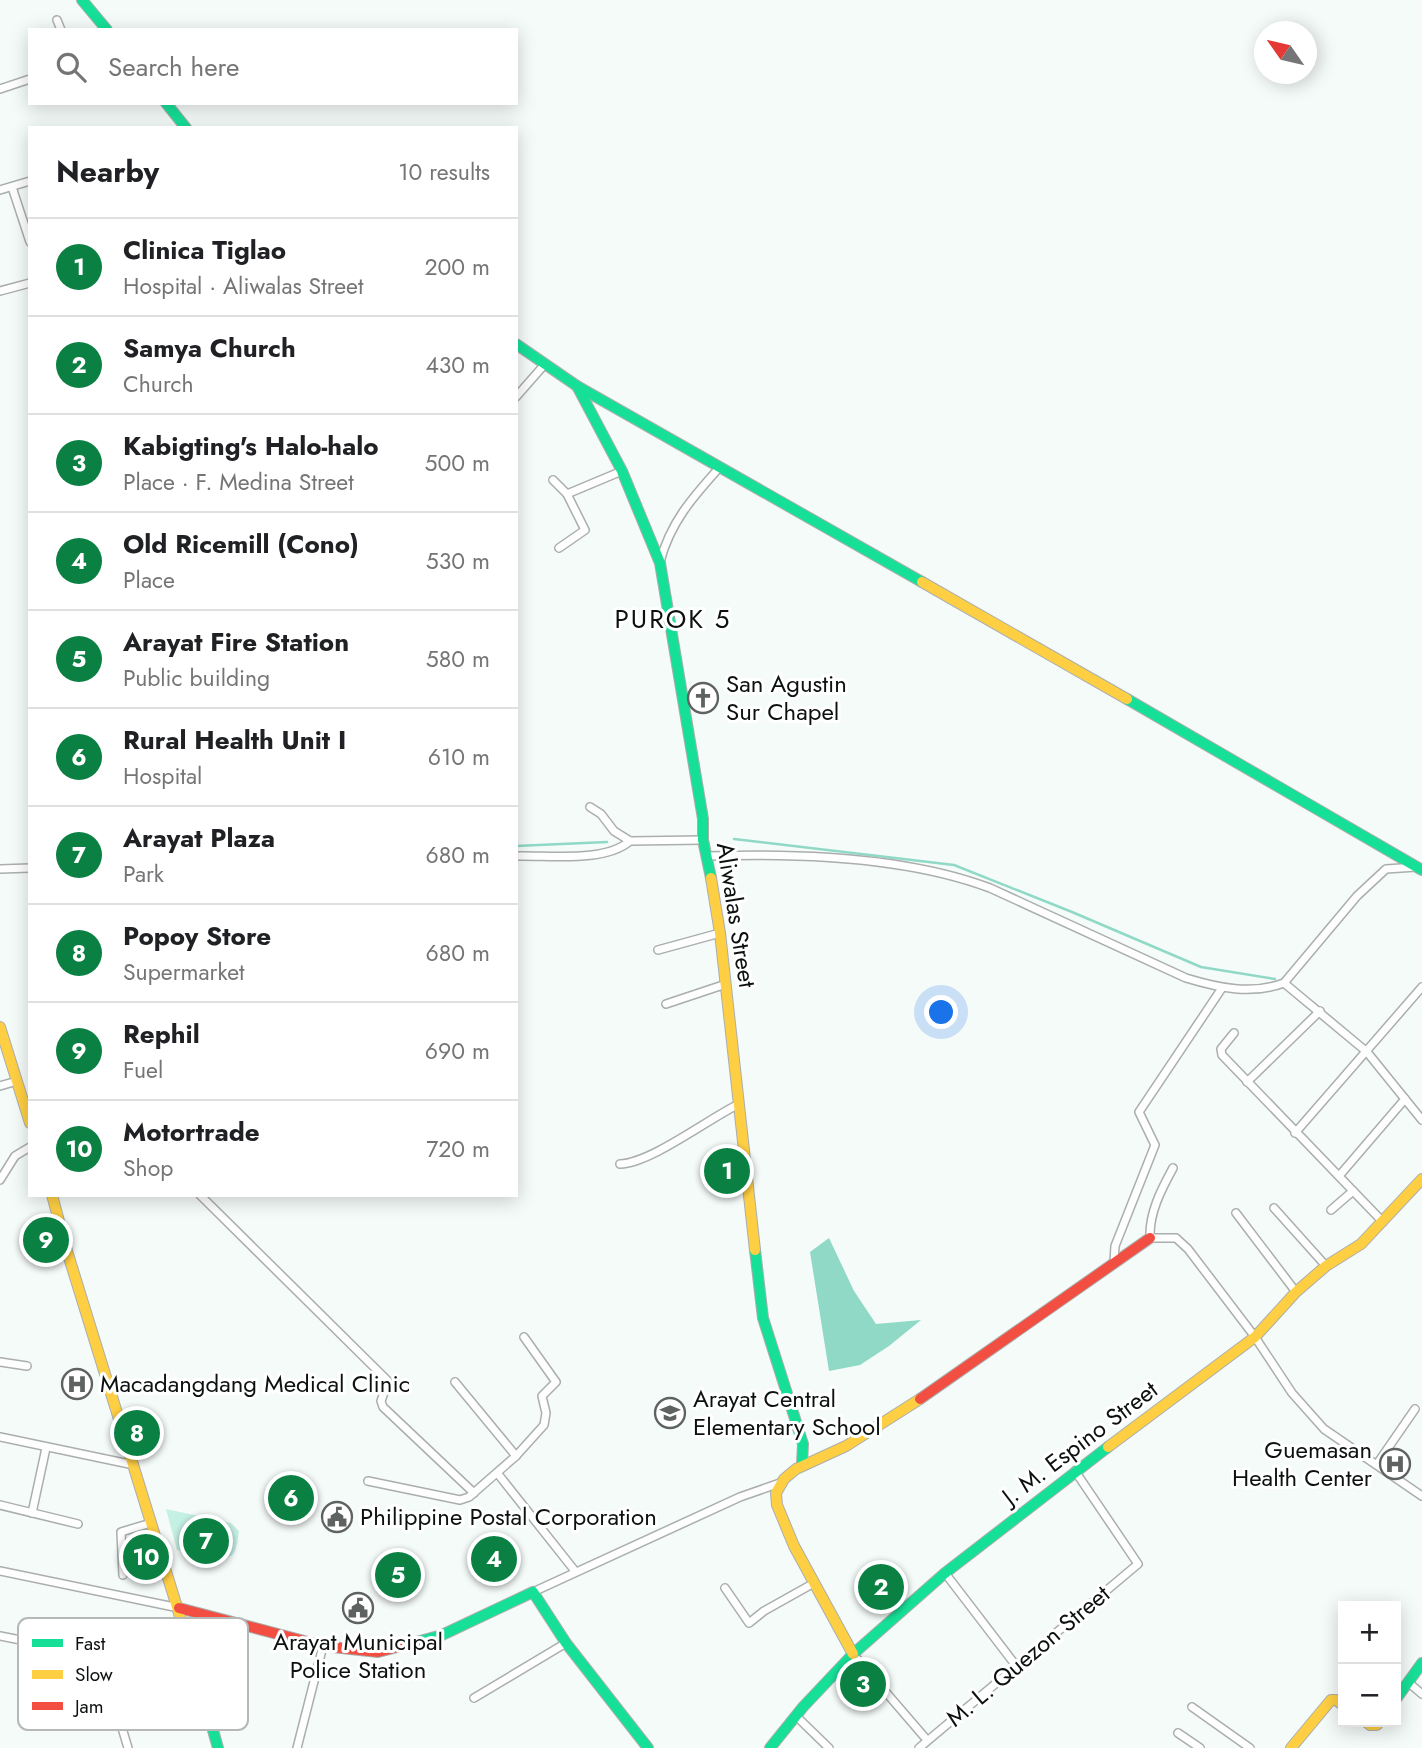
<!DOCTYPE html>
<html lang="en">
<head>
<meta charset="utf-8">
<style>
	body { margin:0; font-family:Jost,sans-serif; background:#f2f2f2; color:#202124 }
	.controls { position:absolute; right:21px; bottom:21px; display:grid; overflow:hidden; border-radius:0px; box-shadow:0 4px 18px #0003 }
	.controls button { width:63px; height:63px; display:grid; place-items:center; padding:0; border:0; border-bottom:2px solid #e0e0e0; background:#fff; color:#202124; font:35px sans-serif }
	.compass { position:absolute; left:1254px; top:21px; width:63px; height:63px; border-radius:50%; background:#fff; box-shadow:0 4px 18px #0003; rotate:304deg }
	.you { position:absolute; left:942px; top:1013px; width:24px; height:24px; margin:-18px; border:5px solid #fff; border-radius:50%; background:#1a73e8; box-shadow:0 0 0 10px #1a73e833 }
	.badge { display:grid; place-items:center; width:46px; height:46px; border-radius:50%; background:#0b8043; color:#fff; font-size:23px; font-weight:700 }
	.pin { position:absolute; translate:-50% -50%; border:4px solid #fff; box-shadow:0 2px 7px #0006 }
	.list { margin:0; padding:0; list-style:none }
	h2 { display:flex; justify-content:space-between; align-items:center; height:91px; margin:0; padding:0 28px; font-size:30px }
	h2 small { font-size:23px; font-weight:400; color:#757577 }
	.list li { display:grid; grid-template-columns:46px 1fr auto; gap:21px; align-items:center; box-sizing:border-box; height:98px; padding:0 28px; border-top:2px solid #e0e0e0 }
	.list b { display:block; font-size:26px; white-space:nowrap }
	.list p { margin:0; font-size:23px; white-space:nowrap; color:#757577 }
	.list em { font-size:23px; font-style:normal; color:#757577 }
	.icon { flex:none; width:38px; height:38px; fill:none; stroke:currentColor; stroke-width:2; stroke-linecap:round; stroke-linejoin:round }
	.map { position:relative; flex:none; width:1422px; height:1748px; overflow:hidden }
	.search { position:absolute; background:#fff; box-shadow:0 4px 18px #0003; left:28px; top:28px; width:490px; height:77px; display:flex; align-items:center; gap:18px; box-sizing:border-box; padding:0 24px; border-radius:0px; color:#757577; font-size:26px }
	.panel { position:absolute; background:#fff; box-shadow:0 4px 18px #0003; left:28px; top:126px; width:490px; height:1071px; border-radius:0px }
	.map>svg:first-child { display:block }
</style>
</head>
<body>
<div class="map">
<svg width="1422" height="1748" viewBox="0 0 1422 1748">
	<rect width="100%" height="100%" fill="#f5fbf9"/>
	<path fill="#c5f0e4" d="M166,1509L231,1523L239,1531C238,1538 237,1549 233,1554C225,1564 189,1552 177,1550Z"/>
	<path fill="#8fd9c6" d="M829,1238L854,1291L876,1324L921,1320L889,1346L860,1365L829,1371L810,1252Z"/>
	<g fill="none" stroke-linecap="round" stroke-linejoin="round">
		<g stroke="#8fd9c6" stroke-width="2.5">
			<path d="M734,839L954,865L1072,912L1201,967L1275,979"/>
			<path d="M516,846L607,842"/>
		</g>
		<g stroke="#aaaead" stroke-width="10">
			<g id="street">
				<path d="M57,20L61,30"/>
				<path d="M0,89L30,79"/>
				<path d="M12,187L30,242"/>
				<path d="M0,190L30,181"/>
				<path d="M0,291L30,283"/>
				<path d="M516,397L545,364"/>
				<path d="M553,480L567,494"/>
				<path d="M559,548L585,530L567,494L622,471"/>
				<path d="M660,562C670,523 692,498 719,468"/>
				<path d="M590,807L601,814L614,831L630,841"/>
				<path d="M516,856C550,855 604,863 630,841L703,840"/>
				<path d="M708,856C796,853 908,857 990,888L1186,978C1219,988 1251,995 1284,983L1357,896L1386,869L1416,867"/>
				<path d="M0,869L30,868"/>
				<path d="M658,950L720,933"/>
				<path d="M1284,983L1367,1052L1422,1120"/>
				<path d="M666,1004L726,984"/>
				<path d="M1234,1033L1221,1049L1222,1055L1383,1222"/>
				<path d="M1247,1082L1320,1011"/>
				<path d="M0,1086L17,1081"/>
				<path d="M1295,1133L1422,987"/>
				<path d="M620,1164C651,1163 708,1119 739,1104"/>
				<path d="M1173,1168C1161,1190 1149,1213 1150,1238H1176L1188,1249L1255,1337L1292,1393L1324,1429L1422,1496"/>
				<path d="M1339,1176L1405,1099"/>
				<path d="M0,1180L15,1156L30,1147"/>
				<path d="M200,1195L388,1381L381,1401L383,1407L474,1493"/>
				<path d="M1274,1208L1326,1266"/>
				<path d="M1331,1210L1353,1191"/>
				<path d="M1236,1213L1296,1292"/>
				<path d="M1114,1262L1115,1246L1155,1145L1139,1112L1222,988"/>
				<path d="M0,1362L27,1366"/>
				<path d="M455,1382L516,1456L544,1425L546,1413L542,1396L556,1382L524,1337"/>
				<path d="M0,1437L134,1465"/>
				<path d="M1377,1464L1415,1409"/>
				<path d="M498,1474L575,1571"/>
				<path d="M368,1481L460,1500L469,1497L516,1456"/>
				<path d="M0,1505L78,1524"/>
				<path d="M32,1513L46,1448"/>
				<path d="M0,1571L179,1608"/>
				<path d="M945,1573L1017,1667"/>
				<path d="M123,1575L121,1532L151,1523"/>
				<path d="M725,1588L749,1623L764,1611L814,1583"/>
				<path d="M533,1592L740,1497L780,1483"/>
				<path d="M0,1636L51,1646"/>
				<path d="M100,1654L128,1748"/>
				<path d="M853,1654L927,1740"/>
				<path d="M1408,1682L1422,1694"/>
				<path d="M474,1698L566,1643"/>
				<path d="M1192,1707L1250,1748"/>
				<path d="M796,1716L829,1748"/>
				<path d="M1178,1733L1200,1748"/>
				<path d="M297,1748L323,1646"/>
				<path d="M919,1748L1138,1564L1075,1471"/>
			</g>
		</g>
		<g stroke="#aaaead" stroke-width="12">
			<g id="fast">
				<path d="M82,0L107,30"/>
				<path d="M166,103L186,128"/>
				<path d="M516,344L577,386L922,582"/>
				<path d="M577,386L622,471L660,563L703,819V840L711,878"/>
				<path d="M1127,699L1422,870"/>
				<path d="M755,1250L763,1318L803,1444L802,1464"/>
				<path d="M413,1643L442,1635L533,1592L566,1643L648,1748"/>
				<path d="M190,1649L218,1748"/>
				<path d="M1396,1699L1422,1663"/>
				<path d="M770,1748L803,1707L853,1654L945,1573L1108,1447"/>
			</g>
		</g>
		<g stroke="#aaaead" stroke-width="12">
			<g id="slow">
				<path d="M922,582L1127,699"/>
				<path d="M711,878L720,933L755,1250"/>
				<path d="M0,1027L30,1123"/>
				<path d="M52,1195L67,1251L190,1649"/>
				<path d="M1108,1447L1255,1337L1296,1292L1326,1266L1361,1244L1422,1179"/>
				<path d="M853,1654L794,1546L777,1505L776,1493L784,1479L796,1469L846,1446L920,1399"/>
				<path d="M1366,1722L1370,1725H1377L1379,1722"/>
				<path d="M1291,1748L1331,1700H1336L1343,1705"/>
			</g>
		</g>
		<g stroke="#aaaead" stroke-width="12">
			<g id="jam">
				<path d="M920,1399L1150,1238"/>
				<path d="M179,1608L323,1646L378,1652L413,1643"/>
			</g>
		</g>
		<use href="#street" stroke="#fefefe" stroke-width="7"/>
		<use href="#fast" stroke="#16e098" stroke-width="10"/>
		<use href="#slow" stroke="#ffcf43" stroke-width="10"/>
		<use href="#jam" stroke="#f24e42" stroke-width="10"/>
	</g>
	<defs>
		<g id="church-ring" transform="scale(1.575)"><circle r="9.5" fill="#fff" stroke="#5e6261" stroke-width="1.5"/><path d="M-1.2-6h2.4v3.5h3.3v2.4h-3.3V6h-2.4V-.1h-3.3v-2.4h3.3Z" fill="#5e6261"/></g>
		<g id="hospital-ring" transform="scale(1.575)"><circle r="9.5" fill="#fff" stroke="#5e6261" stroke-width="1.5"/><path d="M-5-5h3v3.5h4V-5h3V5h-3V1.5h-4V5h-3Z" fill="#5e6261"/></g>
		<g id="school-ring" transform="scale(1.575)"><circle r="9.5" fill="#fff" stroke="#5e6261" stroke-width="1.5"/><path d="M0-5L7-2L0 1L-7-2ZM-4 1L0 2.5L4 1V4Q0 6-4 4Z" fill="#5e6261"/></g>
		<g id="civic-ring" transform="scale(1.575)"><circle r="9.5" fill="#fff" stroke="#5e6261" stroke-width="1.5"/><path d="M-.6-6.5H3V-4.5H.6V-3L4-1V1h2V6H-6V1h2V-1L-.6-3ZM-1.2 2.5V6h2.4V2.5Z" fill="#5e6261"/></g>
	</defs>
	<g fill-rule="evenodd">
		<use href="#church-ring" x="703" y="698"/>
		<use href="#hospital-ring" x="77" y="1384"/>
		<use href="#school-ring" x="670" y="1413"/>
		<use href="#hospital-ring" x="1395" y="1464"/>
		<use href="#civic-ring" x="337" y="1517"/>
		<use href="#civic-ring" x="358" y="1608"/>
	</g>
	<g text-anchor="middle" stroke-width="6" stroke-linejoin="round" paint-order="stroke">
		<g font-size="24" fill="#0c100f" stroke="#fff" text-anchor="start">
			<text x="726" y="692">San Agustin<tspan x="726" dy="28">Sur Chapel</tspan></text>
			<text x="100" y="1392">Macadangdang Medical Clinic</text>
			<text x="693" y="1407">Arayat Central<tspan x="693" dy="28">Elementary School</tspan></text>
			<text x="1372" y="1458" text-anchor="end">Guemasan<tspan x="1372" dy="28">Health Center</tspan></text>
			<text x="360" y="1525">Philippine Postal Corporation</text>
			<text x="358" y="1650" text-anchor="middle">Arayat Municipal<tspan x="358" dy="28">Police Station</tspan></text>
		</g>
		<g font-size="24" fill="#0c100f" stroke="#fff">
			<text transform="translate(736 915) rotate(81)" y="8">Aliwalas Street</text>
			<text transform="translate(1080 1443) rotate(-37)" y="8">J. M. Espino Street</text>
			<text transform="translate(1028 1656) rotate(-40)" y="8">M. L. Quezon Street</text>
		</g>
		<g font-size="26" letter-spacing="2" fill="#0c100f" stroke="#fff">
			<text x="673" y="628">PUROK 5</text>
		</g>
	</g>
	<rect x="18" y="1618" width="230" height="112" rx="10" fill="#fff" stroke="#b6b7b7" stroke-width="2"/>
	<rect x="32" y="1639" width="31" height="8" fill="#16e098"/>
	<rect x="32" y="1670" width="31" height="9" fill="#ffcf43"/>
	<rect x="32" y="1702" width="31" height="8" fill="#f24e42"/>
	<g font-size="19" fill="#0c100f">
		<text x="75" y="1650">Fast</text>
		<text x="75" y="1681">Slow</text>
		<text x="75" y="1713">Jam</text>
	</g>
</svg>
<div class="controls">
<button>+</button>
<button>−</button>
</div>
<svg class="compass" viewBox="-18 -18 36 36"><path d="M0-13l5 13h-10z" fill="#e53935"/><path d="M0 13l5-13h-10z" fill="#757577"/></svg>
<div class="you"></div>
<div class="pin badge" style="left:727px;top:1171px">1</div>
<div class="pin badge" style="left:881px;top:1587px">2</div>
<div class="pin badge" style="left:863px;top:1684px">3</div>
<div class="pin badge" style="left:494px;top:1559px">4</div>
<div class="pin badge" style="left:398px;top:1575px">5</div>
<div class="pin badge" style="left:291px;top:1498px">6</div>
<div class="pin badge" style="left:206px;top:1541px">7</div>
<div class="pin badge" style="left:137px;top:1433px">8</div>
<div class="pin badge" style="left:46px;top:1240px">9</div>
<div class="pin badge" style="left:146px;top:1557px">10</div>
<div class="search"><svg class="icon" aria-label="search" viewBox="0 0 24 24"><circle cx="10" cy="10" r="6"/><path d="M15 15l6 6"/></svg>Search here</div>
<section class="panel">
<h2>Nearby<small>10 results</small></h2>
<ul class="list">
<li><span class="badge">1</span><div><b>Clinica Tiglao</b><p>Hospital · Aliwalas Street</p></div><em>200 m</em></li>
<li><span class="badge">2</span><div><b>Samya Church</b><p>Church</p></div><em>430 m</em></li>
<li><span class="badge">3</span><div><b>Kabigting's Halo-halo</b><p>Place · F. Medina Street</p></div><em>500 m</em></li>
<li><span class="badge">4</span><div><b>Old Ricemill (Cono)</b><p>Place</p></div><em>530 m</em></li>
<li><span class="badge">5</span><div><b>Arayat Fire Station</b><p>Public building</p></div><em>580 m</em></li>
<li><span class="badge">6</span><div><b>Rural Health Unit I</b><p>Hospital</p></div><em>610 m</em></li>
<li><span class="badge">7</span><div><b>Arayat Plaza</b><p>Park</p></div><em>680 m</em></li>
<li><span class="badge">8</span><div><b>Popoy Store</b><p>Supermarket</p></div><em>680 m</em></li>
<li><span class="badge">9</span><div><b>Rephil</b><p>Fuel</p></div><em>690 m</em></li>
<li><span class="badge">10</span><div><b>Motortrade</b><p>Shop</p></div><em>720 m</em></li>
</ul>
</section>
</div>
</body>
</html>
